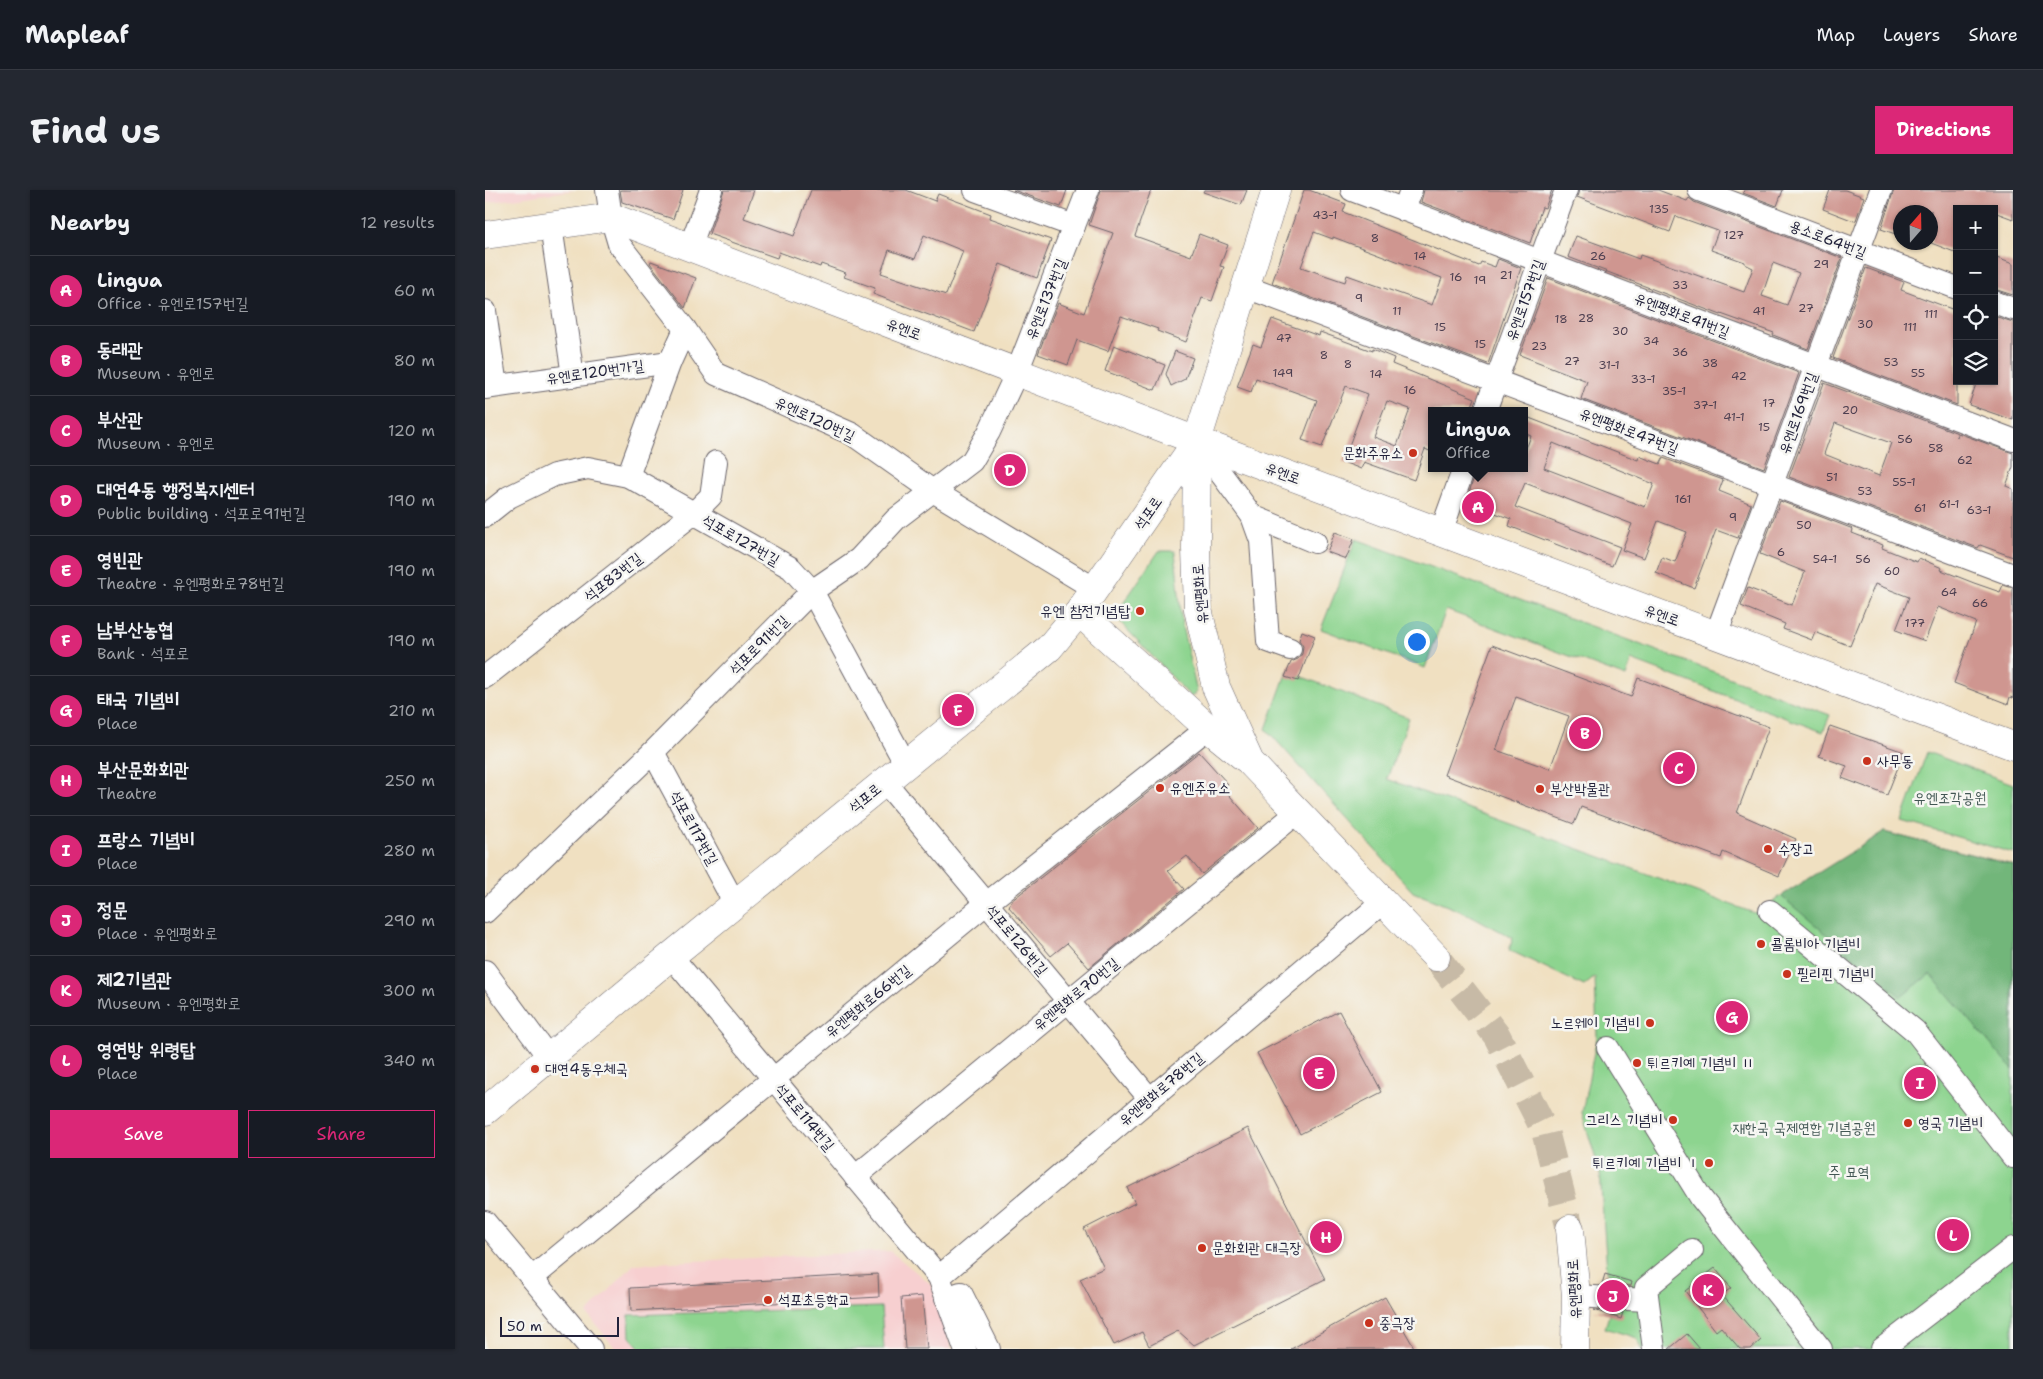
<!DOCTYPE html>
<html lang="en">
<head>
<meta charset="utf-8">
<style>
	body { margin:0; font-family:"Shantell Sans","Poor Story",sans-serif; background:#242831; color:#f1f3f6 }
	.controls { position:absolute; right:15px; top:15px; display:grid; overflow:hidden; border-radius:0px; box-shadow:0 1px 4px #0004 }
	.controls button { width:45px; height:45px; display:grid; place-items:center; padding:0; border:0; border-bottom:1px solid #363941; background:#171b24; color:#f1f3f6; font:25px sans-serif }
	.compass { position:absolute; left:1408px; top:15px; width:45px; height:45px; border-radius:50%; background:#171b24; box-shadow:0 1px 4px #0004; rotate:20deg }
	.scale { position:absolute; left:15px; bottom:12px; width:119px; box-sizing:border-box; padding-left:5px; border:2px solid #22223b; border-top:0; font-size:14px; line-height:18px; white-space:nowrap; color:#22223b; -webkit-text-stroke:4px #f6f6f2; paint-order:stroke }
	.you { position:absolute; left:931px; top:451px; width:18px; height:18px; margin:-12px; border:4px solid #fff; border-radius:50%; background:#1a73e8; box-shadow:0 0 0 8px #1a73e833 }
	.badge { display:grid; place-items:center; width:32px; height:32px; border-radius:50%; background:#db2777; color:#fff; font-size:16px; font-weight:700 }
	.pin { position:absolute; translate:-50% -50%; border:2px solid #fff; box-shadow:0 1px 5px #0006 }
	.popup { position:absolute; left:943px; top:217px; width:100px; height:65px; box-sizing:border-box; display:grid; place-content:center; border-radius:0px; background:#171b24; filter:drop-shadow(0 1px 4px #0005); font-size:16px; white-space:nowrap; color:#9ea1a6 }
	.popup b { font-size:19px; color:#f1f3f6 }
	.popup::after { content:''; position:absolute; left:50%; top:100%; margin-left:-10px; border:10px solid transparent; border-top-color:#171b24 }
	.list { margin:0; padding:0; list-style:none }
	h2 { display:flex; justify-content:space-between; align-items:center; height:65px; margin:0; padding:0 20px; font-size:21px }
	h2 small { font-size:16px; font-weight:400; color:#9ea1a6 }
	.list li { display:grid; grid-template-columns:32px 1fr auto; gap:15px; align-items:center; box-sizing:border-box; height:70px; padding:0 20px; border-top:1px solid #363941 }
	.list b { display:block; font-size:19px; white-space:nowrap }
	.list p { margin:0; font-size:16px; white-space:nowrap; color:#9ea1a6 }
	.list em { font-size:16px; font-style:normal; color:#9ea1a6 }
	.actions { display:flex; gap:10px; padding:15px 20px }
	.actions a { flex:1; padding:11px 0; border:1px solid #db2777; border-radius:0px; text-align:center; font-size:18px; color:#db2777 }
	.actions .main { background:#db2777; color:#fff }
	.icon { flex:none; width:28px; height:28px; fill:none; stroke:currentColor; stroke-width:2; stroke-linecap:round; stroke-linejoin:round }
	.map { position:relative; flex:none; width:1528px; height:1159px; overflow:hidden; border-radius:0px }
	header { display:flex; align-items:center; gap:30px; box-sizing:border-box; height:70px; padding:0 25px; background:#171b24; border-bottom:1px solid #363941 }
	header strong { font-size:24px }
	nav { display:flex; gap:28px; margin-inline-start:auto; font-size:18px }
	.intro { display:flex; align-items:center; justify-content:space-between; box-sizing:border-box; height:120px; padding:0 30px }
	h1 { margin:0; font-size:35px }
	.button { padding:12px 22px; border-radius:0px; background:#db2777; color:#fff; font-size:18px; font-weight:700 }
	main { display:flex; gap:30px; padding:0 30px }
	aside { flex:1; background:#171b24; border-radius:0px; box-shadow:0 1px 4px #0004 }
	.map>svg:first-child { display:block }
</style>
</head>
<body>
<header>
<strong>Mapleaf</strong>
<nav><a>Map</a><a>Layers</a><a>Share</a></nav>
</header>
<div class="intro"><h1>Find us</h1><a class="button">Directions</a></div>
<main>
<aside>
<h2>Nearby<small>12 results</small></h2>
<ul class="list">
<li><span class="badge">A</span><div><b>Lingua</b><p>Office · 유엔로157번길</p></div><em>60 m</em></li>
<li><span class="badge">B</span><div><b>동래관</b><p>Museum · 유엔로</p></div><em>80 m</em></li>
<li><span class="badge">C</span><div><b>부산관</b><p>Museum · 유엔로</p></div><em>120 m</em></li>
<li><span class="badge">D</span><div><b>대연4동 행정복지센터</b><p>Public building · 석포로91번길</p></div><em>190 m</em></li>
<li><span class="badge">E</span><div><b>영빈관</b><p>Theatre · 유엔평화로78번길</p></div><em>190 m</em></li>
<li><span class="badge">F</span><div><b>남부산농협</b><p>Bank · 석포로</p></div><em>190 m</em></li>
<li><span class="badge">G</span><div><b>태국 기념비</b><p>Place</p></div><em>210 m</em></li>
<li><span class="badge">H</span><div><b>부산문화회관</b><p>Theatre</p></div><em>250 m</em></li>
<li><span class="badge">I</span><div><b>프랑스 기념비</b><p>Place</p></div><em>280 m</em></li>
<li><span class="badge">J</span><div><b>정문</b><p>Place · 유엔평화로</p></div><em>290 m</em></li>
<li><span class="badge">K</span><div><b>제2기념관</b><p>Museum · 유엔평화로</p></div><em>300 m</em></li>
<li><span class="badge">L</span><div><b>영연방 위령탑</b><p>Place</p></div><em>340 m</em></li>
</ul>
<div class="actions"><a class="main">Save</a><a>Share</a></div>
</aside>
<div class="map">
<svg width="1528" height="1159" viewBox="0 0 1528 1159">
	<rect width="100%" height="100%" fill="#f6f6f2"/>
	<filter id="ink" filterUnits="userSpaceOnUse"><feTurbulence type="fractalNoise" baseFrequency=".02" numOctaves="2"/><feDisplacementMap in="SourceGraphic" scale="10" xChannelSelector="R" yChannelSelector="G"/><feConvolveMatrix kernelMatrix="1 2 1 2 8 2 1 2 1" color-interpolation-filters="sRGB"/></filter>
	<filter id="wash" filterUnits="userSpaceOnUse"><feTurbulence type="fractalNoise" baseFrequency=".0096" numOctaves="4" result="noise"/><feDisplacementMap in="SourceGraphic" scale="20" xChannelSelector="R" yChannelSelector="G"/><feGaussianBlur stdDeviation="1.12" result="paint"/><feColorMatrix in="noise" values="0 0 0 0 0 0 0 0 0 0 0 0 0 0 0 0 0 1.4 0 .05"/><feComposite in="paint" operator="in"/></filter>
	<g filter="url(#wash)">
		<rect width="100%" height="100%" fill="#f0e0c1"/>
		<g fill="#f7cfd0">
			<path d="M0,0H90L0,13Z"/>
			<path d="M405,1061L447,1095L467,1159H131L102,1124L149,1074Z"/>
		</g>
		<g fill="#8dd48f" stroke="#587b65">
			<path d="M871,349L1345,525L1338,542L1146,470L1141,487L961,420L940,478L836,439Z"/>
			<path d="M674,361H690L697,436L712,502L706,507L636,433L633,421Z"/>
			<path d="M802,481L924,528L902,589L1269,723L1399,642L1528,675V1159H1156L1152,1148L1120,1138L1124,1125L1126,1086L1122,1081L1115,983L1097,923L1112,847L1110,787L1099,796L1024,760L1028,748L987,726L928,702L781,539Z"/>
			<path d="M1442,562L1528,594V663L1417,631Z"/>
			<path d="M396,1117L399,1159H156L145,1147L144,1125Z"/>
		</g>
		<path fill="#72b67a" stroke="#4a6c5a" d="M1399,642L1528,675V880L1445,784L1416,807L1296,706Z"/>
		<g id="blocks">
			<g fill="#cf9690" fill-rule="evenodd">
				<path d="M135,0H198L188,29L137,12Z"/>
				<path d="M239,0H269L259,28L309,46L326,0H421L450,11L453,4L506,24L505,28L566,50L552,88L515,74L489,142L388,104L390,98L359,87L361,83L336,74L335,77L294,62L292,68L224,44ZM439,45L478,61L461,105L396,83L404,60L430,69Z"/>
				<path d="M528,0H582L576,17Z"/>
				<path d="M616,0H666L650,46L706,66L714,44L743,55L735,76L739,77L727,111L717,108L701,152L672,141L673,139L636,126L623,161L592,150L583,175L553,164L573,113L599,123L628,43L604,35Z"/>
				<path d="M719,0H762L756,15L718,2Z"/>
				<path d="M819,0H824L861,14L858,22L994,76L996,72L1010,77L1013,69L1036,78L1003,174L787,93ZM829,42L848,49V47L957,88L947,115L862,85L860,92L816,77Z"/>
				<path d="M939,0H1067L1060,18L1057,17L1045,53L936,12Z"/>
				<path d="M1094,0H1173L1202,11L1204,8L1209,12L1357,68L1323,159L1288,145L1289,143L1236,124V125L1083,67L1091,46L1154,69L1155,65L1259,102L1268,78L1260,74V72L1226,60L1233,41L1191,26L1185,42L1092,7ZM1288,73L1314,83L1302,115L1277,106Z"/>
				<path d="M1259,0H1298L1292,16L1258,3Z"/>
				<path d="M1345,0H1360L1379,7L1371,30L1369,31L1338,19Z"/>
				<path d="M1409,0H1528V29L1509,22V19H1472V63L1446,53V20L1445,22H1416V46L1396,39Z"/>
				<path d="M1509,67L1528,74V105L1509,99Z"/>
				<path d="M166,71L211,88L200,118L165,73Z"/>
				<path d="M1381,78L1419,92L1416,100L1472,121V215L1348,168Z"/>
				<path d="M1063,88L1314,183L1279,278L1096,209L1102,191L1035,165Z"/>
				<path d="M1509,126L1528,132V230L1484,215L1492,191H1509Z"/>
				<path d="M787,129L834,146L835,142L887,161V159L909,168L907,174L990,208L985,221H947V262L940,259L929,290L879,272L876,279L858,272L883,204L861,196L837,257L817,250L832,210L771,188L766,202L752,197L768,154L776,157ZM902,211L925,219L912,256L888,247Z"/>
				<path d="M629,155L680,175L670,200L620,181Z"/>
				<path d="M690,161L708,168L700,189L686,196L681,184Z"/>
				<path d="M1339,193L1470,242L1472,243V247L1473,243L1528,263V277L1521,296L1528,299V367L1495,355L1493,358L1304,287ZM1350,233L1406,253L1394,286L1339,264Z"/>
				<path d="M1039,226L1153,270L1154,266L1175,274L1178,268L1238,290L1234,301L1266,314L1253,348L1231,340L1209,398L1171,383L1177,367L1190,372L1202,342L1173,331L1159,368L1137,360L1147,334L1040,293L1030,317L1135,357L1127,376L1024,336L1026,329L981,312L992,278H1039V264L1046,246L1039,243ZM1068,253L1169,294L1160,317L1059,278Z"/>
				<path d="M1295,311L1368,339L1367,343L1398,355L1397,358L1432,372L1434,368L1457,378L1456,380L1489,393L1515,402L1518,395L1528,398V508L1525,507L1523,514L1469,493L1491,432L1453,417L1440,451L1411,440L1424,407L1390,394L1365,456L1330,442L1327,450L1298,439L1300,434L1256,416L1263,398L1307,415L1320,382L1275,364Z"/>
				<path d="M850,342L869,349L861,369L842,362Z"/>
				<path d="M817,441L830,446L813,491L800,487L806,472L813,469L817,464L818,456L814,450Z"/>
				<path d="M1007,455L1146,507L1153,488L1284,537L1252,623L1311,649L1294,686L1238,662L1236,668L1096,617L1089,634L959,585ZM1031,507L1084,526L1065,579L1011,560Z"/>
				<path d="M1345,536L1419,562L1402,605L1357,588L1362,576L1334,566Z"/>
				<path d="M714,562L743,594L738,598L773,638L717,684L702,666L683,681L699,699L604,778L582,753L566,766L524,717L526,711Z"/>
				<path d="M854,821L897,902L815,944L772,863Z"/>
				<path d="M763,938L840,1089L709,1155L693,1141L664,1156L657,1142L629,1155L595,1089L619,1078L599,1039L650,1013L642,998Z"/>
				<path d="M1230,1078L1246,1098L1237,1105L1276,1150L1266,1159H1255L1236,1137L1231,1141L1200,1101Z"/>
				<path d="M393,1084L394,1107L146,1121L145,1098Z"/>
				<path d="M1120,1084L1147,1092L1146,1096L1117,1094Z"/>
				<path d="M437,1106L442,1159H420L416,1108Z"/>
				<path d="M900,1107L930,1159H806Z"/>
				<path d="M1109,1120L1138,1122L1136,1129Z"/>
				<path d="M1202,1144L1215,1159H1184Z"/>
			</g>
		</g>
	</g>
	<g filter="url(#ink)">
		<use href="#blocks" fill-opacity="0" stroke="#6a646a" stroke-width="1"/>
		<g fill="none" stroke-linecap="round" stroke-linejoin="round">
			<path stroke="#c7baa6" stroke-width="28" stroke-dasharray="28 14" stroke-linecap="butt" d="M951,767L1012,846L1060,941L1085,1039"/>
			<g stroke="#6a646a" stroke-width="24">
				<g id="minor">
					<path d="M122,0L126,27L134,54L200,139L231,184L367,244L448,301L610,399"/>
					<path d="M490,0L589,36"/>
					<path d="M867,0L1528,250"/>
					<path d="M1214,0L1472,98"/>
					<path d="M919,20L926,0"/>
					<path d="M66,36L88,186"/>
					<path d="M205,57L226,0"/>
					<path d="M761,97L1528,385"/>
					<path d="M1509,112L1528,119"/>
					<path d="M0,121L11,196"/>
					<path d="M0,198L185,172"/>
					<path d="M1000,221L1081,0"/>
					<path d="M712,251L767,326L776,351L783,451L805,459"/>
					<path d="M143,286L185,172L200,139"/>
					<path d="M0,326L24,307L69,285L103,278L143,286L306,378L327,401L421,575"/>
					<path d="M767,326L830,352"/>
					<path d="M956,342L979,278"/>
					<path d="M1231,445L1396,0"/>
					<path d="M0,487L209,323L226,306L231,272"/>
					<path d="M168,562L250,714"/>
					<path d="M400,592L665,909"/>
					<path d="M1285,721L1430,841L1528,967"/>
					<path d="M0,722L168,562L327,401L374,369L411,329L487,271L504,242L532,182L603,0"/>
					<path d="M186,766L454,1087L480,1159"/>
					<path d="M0,781L64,868"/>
					<path d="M1123,858L1216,1008L1336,1159"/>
					<path d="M370,987L813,622"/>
					<path d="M0,1032L106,1159"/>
					<path d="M454,1087L898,712"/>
					<path d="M47,1088L502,713L723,538"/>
					<path d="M1091,1106L1161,1110"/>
					<path d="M461,1108L476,1103L504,1159"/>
					<path d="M1169,1159L1161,1098L1207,1060"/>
					<path d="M1397,1159L1528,1058"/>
				</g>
			</g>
			<g stroke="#6a646a" stroke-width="29">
				<g id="major">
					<path d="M791,0L712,251L711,359L713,419L731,497L765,572L951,767"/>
					<path d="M0,45L126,27L712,251L1528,556"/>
					<path d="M594,422L723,538L760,568"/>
					<path d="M0,921L186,766L564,458L594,422L712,251"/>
					<path d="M1085,1039L1091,1106L1090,1159"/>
				</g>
			</g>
			<use href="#minor" stroke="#fff" stroke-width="22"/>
			<use href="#major" stroke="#fff" stroke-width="28"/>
		</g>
	</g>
	<g fill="#c8321e" stroke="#f6f6f2" stroke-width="2">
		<circle cx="928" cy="263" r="5"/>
		<circle cx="655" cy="421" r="5"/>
		<circle cx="1382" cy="571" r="5"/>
		<circle cx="675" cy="598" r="5"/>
		<circle cx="1055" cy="599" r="5"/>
		<circle cx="1283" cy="659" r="5"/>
		<circle cx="1276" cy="754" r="5"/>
		<circle cx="1302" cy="784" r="5"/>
		<circle cx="1165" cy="833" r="5"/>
		<circle cx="1152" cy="873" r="5"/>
		<circle cx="50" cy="879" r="5"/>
		<circle cx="1188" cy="930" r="5"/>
		<circle cx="1423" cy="933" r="5"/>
		<circle cx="1224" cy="973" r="5"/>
		<circle cx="717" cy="1058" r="5"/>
		<circle cx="283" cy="1110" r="5"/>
		<circle cx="884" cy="1133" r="5"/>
	</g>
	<g text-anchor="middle" stroke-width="5" stroke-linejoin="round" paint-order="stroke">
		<g font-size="12" fill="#4d3f50">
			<text x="1174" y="23">135</text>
			<text x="840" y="29">43-1</text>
			<text x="1249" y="49">127</text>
			<text x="890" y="52">8</text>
			<text x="935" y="70">14</text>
			<text x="1113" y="70">26</text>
			<text x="1336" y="78">29</text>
			<text x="1021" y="89">21</text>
			<text x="971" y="91">16</text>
			<text x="995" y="94">19</text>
			<text x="1195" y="99">33</text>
			<text x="874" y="112">9</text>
			<text x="1321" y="122">27</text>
			<text x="912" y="125">11</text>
			<text x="1274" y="125">41</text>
			<text x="1446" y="128">111</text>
			<text x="1101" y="132">28</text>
			<text x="1076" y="133">18</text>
			<text x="1380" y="138">30</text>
			<text x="955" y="141">15</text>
			<text x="1425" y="141">111</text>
			<text x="1135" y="145">30</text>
			<text x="799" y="152">47</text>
			<text x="1166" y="155">34</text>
			<text x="995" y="158">15</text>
			<text x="1054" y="160">23</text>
			<text x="1195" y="166">36</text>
			<text x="839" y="169">8</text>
			<text x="1087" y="175">27</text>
			<text x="1406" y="176">53</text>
			<text x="1225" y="177">38</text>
			<text x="863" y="178">8</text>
			<text x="1124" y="179">31-1</text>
			<text x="798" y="187">149</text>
			<text x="1433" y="187">55</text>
			<text x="891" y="188">14</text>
			<text x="1254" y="190">42</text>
			<text x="1158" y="193">33-1</text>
			<text x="925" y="204">16</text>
			<text x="1189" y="205">35-1</text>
			<text x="1284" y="217">17</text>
			<text x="1220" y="219">37-1</text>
			<text x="1365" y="224">20</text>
			<text x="1249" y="231">41-1</text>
			<text x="1279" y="241">15</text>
			<text x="1420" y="253">56</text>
			<text x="1451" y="262">58</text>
			<text x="1480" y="274">62</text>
			<text x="1347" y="291">51</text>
			<text x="1419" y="296">55-1</text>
			<text x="1380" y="305">53</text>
			<text x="1198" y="313">161</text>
			<text x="1464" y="318">61-1</text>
			<text x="1435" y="322">61</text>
			<text x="1494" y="324">63-1</text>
			<text x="1248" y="331">9</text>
			<text x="1319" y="339">50</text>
			<text x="1296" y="366">6</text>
			<text x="1340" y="373">54-1</text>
			<text x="1378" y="373">56</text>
			<text x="1407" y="385">60</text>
			<text x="1464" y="406">64</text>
			<text x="1495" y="417">66</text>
			<text x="1430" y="437">177</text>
		</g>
		<g font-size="15" fill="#22223b" stroke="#f6f6f2">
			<text transform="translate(1343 49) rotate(21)" y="5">용소로64번길</text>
			<text transform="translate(561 109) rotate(-68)" y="5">유엔로137번길</text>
			<text transform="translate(1040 110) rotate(-70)" y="5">유엔로157번길</text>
			<text transform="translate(1197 125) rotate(21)" y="5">유엔평화로41번길</text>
			<text transform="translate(419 139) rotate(21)" y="5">유엔로</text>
			<text transform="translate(110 182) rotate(-8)" y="5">유엔로120번가길</text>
			<text transform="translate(1313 223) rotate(-70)" y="5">유엔로169번길</text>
			<text transform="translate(330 229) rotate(25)" y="5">유엔로120번길</text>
			<text transform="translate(1144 241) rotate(21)" y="5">유엔평화로47번길</text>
			<text transform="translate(798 283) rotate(21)" y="5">유엔로</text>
			<text transform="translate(663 323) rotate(-55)" y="5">석포로</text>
			<text transform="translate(256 350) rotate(30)" y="5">석포로127번길</text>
			<text transform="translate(128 387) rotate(-38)" y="5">석포83번길</text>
			<text transform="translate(715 404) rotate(-95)" y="5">유엔평화로</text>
			<text transform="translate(1177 425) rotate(20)" y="5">유엔로</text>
			<text transform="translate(274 455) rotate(-45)" y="5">석포로91번길</text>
			<text transform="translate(380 608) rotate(-39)" y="5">석포로</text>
			<text transform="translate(209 638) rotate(61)" y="5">석포로117번길</text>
			<text transform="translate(532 750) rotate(50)" y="5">석포로126번길</text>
			<text transform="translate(591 804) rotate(-39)" y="5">유엔평화로70번길</text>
			<text transform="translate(383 811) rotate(-39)" y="5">유엔평화로66번길</text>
			<text transform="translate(676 899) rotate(-40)" y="5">유엔평화로78번길</text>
			<text transform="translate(320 927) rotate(50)" y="5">석포로114번길</text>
			<text transform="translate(1089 1099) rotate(-93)" y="5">유엔평화로</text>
		</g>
		<g font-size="15" fill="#22223b" stroke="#f6f6f2" text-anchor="start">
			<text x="918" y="268" text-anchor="end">문화주유소</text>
			<text x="645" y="426" text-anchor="end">유엔 참전기념탑</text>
			<text x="1392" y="576">사무동</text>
			<text x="685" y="603">유엔주유소</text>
			<text x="1065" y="604">부산박물관</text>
			<text x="1293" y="664">수장고</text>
			<text x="1286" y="759">콜롬비아 기념비</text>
			<text x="1312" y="789">필리핀 기념비</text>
			<text x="1155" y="838" text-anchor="end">노르웨이 기념비</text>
			<text x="1162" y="878">튀르키예 기념비 Ⅱ</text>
			<text x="60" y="884">대연4동우체국</text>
			<text x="1178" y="935" text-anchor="end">그리스 기념비</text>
			<text x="1433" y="938">영국 기념비</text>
			<text x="1214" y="978" text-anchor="end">튀르키예 기념비 Ⅰ</text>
			<text x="727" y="1063">문화회관 대극장</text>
			<text x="293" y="1115">석포초등학교</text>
			<text x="894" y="1138">중극장</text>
		</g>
		<g font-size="15" fill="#425754" stroke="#f6f6f2">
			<text x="1465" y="613">유엔조각공원</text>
			<text x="1319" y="943">재한국 국제연합 기념공원</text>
			<text x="1364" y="987">주 묘역</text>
		</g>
	</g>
</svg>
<div class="controls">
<button>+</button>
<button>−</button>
<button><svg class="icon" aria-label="locate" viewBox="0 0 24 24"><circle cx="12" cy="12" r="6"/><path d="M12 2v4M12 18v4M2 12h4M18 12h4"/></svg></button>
<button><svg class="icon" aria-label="layers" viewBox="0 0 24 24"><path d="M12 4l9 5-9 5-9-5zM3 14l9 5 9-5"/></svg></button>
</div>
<svg class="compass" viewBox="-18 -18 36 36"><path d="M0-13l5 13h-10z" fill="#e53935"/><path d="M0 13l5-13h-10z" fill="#9ea1a6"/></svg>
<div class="scale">50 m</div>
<div class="you"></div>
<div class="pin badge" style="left:993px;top:317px">A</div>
<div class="popup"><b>Lingua</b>Office</div>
<div class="pin badge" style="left:1100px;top:543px">B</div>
<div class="pin badge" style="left:1194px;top:578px">C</div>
<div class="pin badge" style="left:525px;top:280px">D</div>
<div class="pin badge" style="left:834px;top:883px">E</div>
<div class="pin badge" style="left:473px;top:520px">F</div>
<div class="pin badge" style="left:1247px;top:827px">G</div>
<div class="pin badge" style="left:841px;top:1047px">H</div>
<div class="pin badge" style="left:1435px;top:893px">I</div>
<div class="pin badge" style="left:1128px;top:1106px">J</div>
<div class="pin badge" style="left:1223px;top:1100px">K</div>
<div class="pin badge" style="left:1468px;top:1045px">L</div>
</div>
</main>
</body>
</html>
